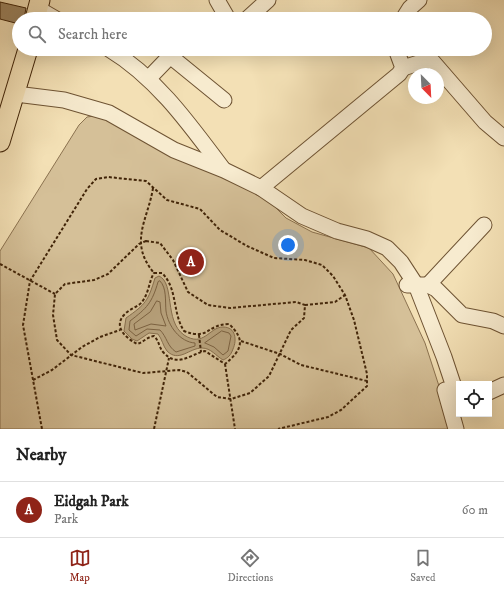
<!DOCTYPE html>
<html lang="en">
<head>
<meta charset="utf-8">
<style>
	body { margin:0; font-family:"IM FELL DW Pica",serif; background:#f2f2f2; color:#222 }
	.controls { position:absolute; right:12px; bottom:12px; display:grid; overflow:hidden; border-radius:0px; box-shadow:0 4px 16px #0002 }
	.controls button { width:36px; height:36px; display:grid; place-items:center; padding:0; border:0; border-bottom:1px solid #e0e0e0; background:#fff; color:#222; font:20px sans-serif }
	.compass { position:absolute; left:408px; top:68px; width:36px; height:36px; border-radius:50%; background:#fff; box-shadow:0 4px 16px #0002; rotate:156deg }
	.you { position:absolute; left:288px; top:245px; width:14px; height:14px; margin:-10px; border:3px solid #fff; border-radius:50%; background:#1a73e8; box-shadow:0 0 0 6px #1a73e833 }
	.badge { display:grid; place-items:center; width:26px; height:26px; border-radius:50%; background:#8f2418; color:#fff; font-size:13px; font-weight:700 }
	.pin { position:absolute; translate:-50% -50%; border:2px solid #fff; box-shadow:0 1px 4px #0006 }
	.list { margin:0; padding:0; list-style:none }
	h2 { display:flex; justify-content:space-between; align-items:center; height:52px; margin:0; padding:0 16px; font-size:17px }
	h2 small { font-size:13px; font-weight:400; color:#767676 }
	.list li { display:grid; grid-template-columns:26px 1fr auto; gap:12px; align-items:center; box-sizing:border-box; height:56px; padding:0 16px; border-top:1px solid #e0e0e0 }
	.list b { display:block; font-size:15px; white-space:nowrap }
	.list p { margin:0; font-size:13px; white-space:nowrap; color:#767676 }
	.list em { font-size:13px; font-style:normal; color:#767676 }
	.icon { flex:none; width:22px; height:22px; fill:none; stroke:currentColor; stroke-width:2; stroke-linecap:round; stroke-linejoin:round }
	.map { position:relative; flex:none; width:504px; height:429px; overflow:hidden }
	.search { position:absolute; background:#fff; box-shadow:0 4px 16px #0002; left:12px; right:12px; top:12px; height:44px; display:flex; align-items:center; gap:10px; box-sizing:border-box; padding:0 14px; border-radius:22px; color:#767676; font-size:15px }
	.sheet { height:108px; background:#fff }
	nav { display:flex; justify-content:space-around; align-items:center; box-sizing:border-box; height:56px; border-top:1px solid #e0e0e0; background:#fff; font-size:11px; color:#767676 }
	nav a { display:grid; justify-items:center; gap:2px }
	nav .on { color:#8f2418 }
	.map>svg:first-child { display:block }
</style>
</head>
<body>
<div class="map">
<svg width="504" height="429" viewBox="0 0 504 429">
	<rect width="100%" height="100%" fill="#f3e0b5"/>
	<filter id="stains"><feTurbulence type="fractalNoise" baseFrequency=".005" numOctaves="4"/><feColorMatrix values="0 0 0 0 .2 0 0 0 0 .09 0 0 0 0 .02 0 0 0 .5 -.17"/></filter>
	<radialGradient id="worn" r=".72"><stop offset=".6" stop-color="#630" stop-opacity="0"/><stop offset="1" stop-color="#630" stop-opacity=".3"/></radialGradient>
	<path fill="#d5c098" stroke="#8b7250" d="M94,116L104,118L256,188L286,218L312,232L369,248L393,274L425,343L453,429H0V251L79,125L87,117Z"/>
	<path fill="#b6a07a" stroke="#876e4c" d="M159,276C175,283 164,321 184,335C204,348 209,327 223,327C236,327 237,340 233,349C231,355 228,358 223,360C216,356 211,348 202,348C189,348 179,363 167,351C163,346 162,339 158,334L149,333L137,341L132,339L124,331L126,318C146,304 148,301 155,278Z"/>
	<g fill="none" stroke-linecap="round" stroke-linejoin="round">
		<g stroke="#7c6241" stroke-width="1">
			<path d="M160,281C167,288 165,301 166,311C168,326 180,342 195,343V346L176,352C167,346 167,337 160,330L147,329L136,336L129,330L130,321C147,308 152,303 158,282Z"/>
			<path d="M157,301L160,302L161,313L166,326L151,324L135,330L134,324L150,312Z"/>
			<path d="M222,331L229,333L231,336L228,351L223,355L214,347L205,343Z"/>
		</g>
	</g>
	<path fill="#9e8662" stroke="#412408" d="M0,2L26,8L24,19H19V24L0,19Z"/>
	<g fill="none" stroke-linecap="round" stroke-linejoin="round">
		<g stroke="#6e5333" stroke-width="17">
			<g id="minor">
				<path d="M217,0L228,19"/>
				<path d="M37,8L56,19"/>
				<path d="M247,19L268,0"/>
				<path d="M403,19L410,8L419,0"/>
				<path d="M109,49C157,78 190,125 223,169"/>
				<path d="M170,56L224,100"/>
				<path d="M403,68L428,60L433,62L485,122L504,138"/>
				<path d="M149,78L177,49"/>
				<path d="M16,94L64,100L109,113L174,150L224,170L261,188L302,216L337,231L367,239L387,248L401,262L416,285L444,357L459,402"/>
				<path d="M261,188L399,74L403,68L396,49"/>
				<path d="M407,285H428L436,289L462,315L493,321L504,326"/>
				<path d="M428,285L484,225"/>
				<path d="M445,390L456,429"/>
				<path d="M489,392L504,385"/>
			</g>
		</g>
		<g stroke="#412408" stroke-width="21">
			<g id="major">
				<path d="M35,19L40,0"/>
				<path d="M0,142L28,49"/>
			</g>
		</g>
		<g stroke="#412408" stroke-width="2" stroke-dasharray="3 2" stroke-linecap="butt">
			<path d="M153,188C148,220 128,242 154,273"/>
			<path d="M146,241L160,243L173,260L188,292L208,305L230,308L296,302L305,305L304,318L291,330L269,376L250,393L231,399L217,397L187,372L179,370L143,373L71,355L57,340L53,315L55,294L65,284L94,280L108,274L139,244Z"/>
			<path d="M0,264L55,294"/>
			<path d="M154,273H162C178,289 172,312 184,331C209,341 207,324 229,324C246,340 242,350 225,364L205,351C189,355 177,368 163,352C159,347 159,341 154,336C147,337 144,342 137,344C126,338 113,327 124,315C129,309 138,307 142,302C149,293 149,281 154,273Z"/>
			<path d="M305,305L335,302L345,295"/>
			<path d="M199,335L201,352"/>
			<path d="M241,341L280,354L301,365L367,381"/>
			<path d="M225,364L235,429"/>
			<path d="M33,380L52,370L82,347L100,337L120,330"/>
			<path d="M42,429L23,325L30,281L87,189L96,179L108,177L146,181L167,200L200,209L220,230L247,246L274,258L305,260L322,265L333,276L345,295L354,320L367,374V386L341,410L328,417L278,429"/>
			<path d="M154,429L169,358"/>
		</g>
		<use href="#minor" stroke="#f7ebcf" stroke-width="15"/>
		<use href="#major" stroke="#f3e0b5" stroke-width="19"/>
	</g>
	<rect width="100%" height="100%" filter="url(#stains)"/>
	<rect width="100%" height="100%" fill="url(#worn)"/>
</svg>
<div class="controls">
<button><svg class="icon" aria-label="locate" viewBox="0 0 24 24"><circle cx="12" cy="12" r="6"/><path d="M12 2v4M12 18v4M2 12h4M18 12h4"/></svg></button>
</div>
<svg class="compass" viewBox="-18 -18 36 36"><path d="M0-13l5 13h-10z" fill="#e53935"/><path d="M0 13l5-13h-10z" fill="#767676"/></svg>
<div class="you"></div>
<div class="pin badge" style="left:191px;top:262px">A</div>
<div class="search"><svg class="icon" aria-label="search" viewBox="0 0 24 24"><circle cx="10" cy="10" r="6"/><path d="M15 15l6 6"/></svg>Search here</div>
</div>
<section class="sheet">
<h2>Nearby<small></small></h2>
<ul class="list">
<li><span class="badge">A</span><div><b>Eidgah Park</b><p>Park</p></div><em>60 m</em></li>
</ul>
</section>
<nav>
<a class="on"><svg class="icon" aria-label="map" viewBox="0 0 24 24"><path d="M3 6l6-2 6 2 6-2v14l-6 2-6-2-6 2zM9 4v14M15 6v14"/></svg>Map</a>
<a><svg class="icon" aria-label="directions" viewBox="0 0 24 24"><path d="M12 3l9 9-9 9-9-9zM9 14v-3h6M13 9l2 2-2 2"/></svg>Directions</a>
<a><svg class="icon" aria-label="saved" viewBox="0 0 24 24"><path d="M7 4h10v16l-5-4-5 4z"/></svg>Saved</a>
</nav>
</body>
</html>
